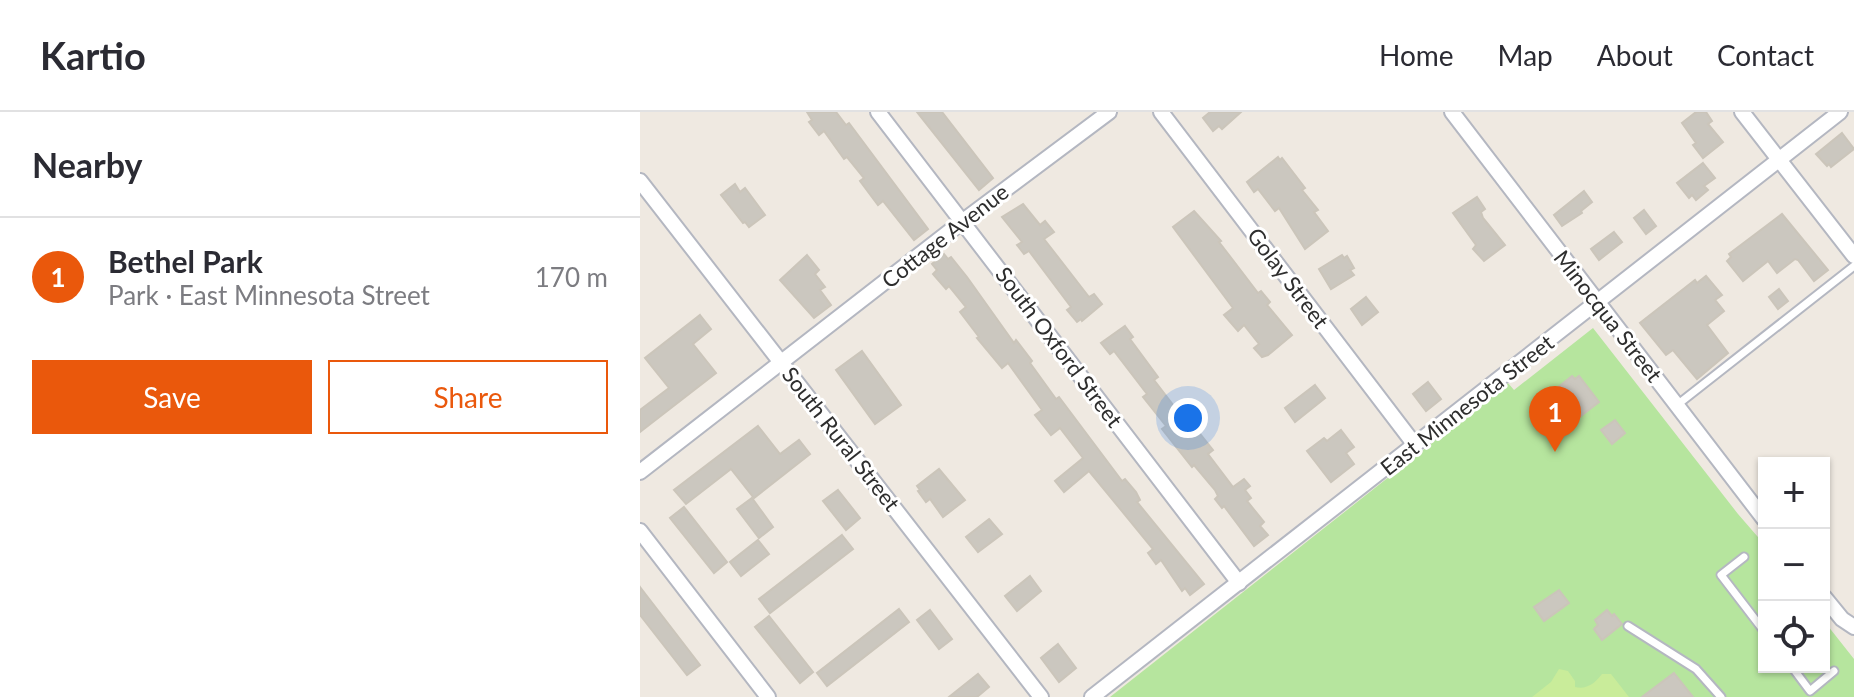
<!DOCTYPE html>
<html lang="en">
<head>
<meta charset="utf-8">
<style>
	body { margin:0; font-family:Lato,sans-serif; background:#f7f7f7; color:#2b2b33 }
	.controls { position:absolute; right:24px; bottom:24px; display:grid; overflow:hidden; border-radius:0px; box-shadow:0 2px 6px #0004 }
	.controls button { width:72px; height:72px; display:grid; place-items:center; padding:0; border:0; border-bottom:2px solid #e1e1e2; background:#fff; color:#2b2b33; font:40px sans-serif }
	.you { position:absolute; left:548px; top:306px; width:28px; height:28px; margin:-20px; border:6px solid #fff; border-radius:50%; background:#1a73e8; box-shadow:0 0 0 12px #1a73e833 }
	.badge { display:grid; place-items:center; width:52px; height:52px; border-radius:50%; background:#ea580c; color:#fff; font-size:26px; font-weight:700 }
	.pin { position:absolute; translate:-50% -66px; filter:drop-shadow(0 2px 4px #0008) }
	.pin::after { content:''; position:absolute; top:42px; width:28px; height:24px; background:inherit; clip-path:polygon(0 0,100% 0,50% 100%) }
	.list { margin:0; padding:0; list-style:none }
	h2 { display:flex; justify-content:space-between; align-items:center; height:104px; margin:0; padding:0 32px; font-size:34px }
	h2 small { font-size:26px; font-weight:400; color:#7c7c81 }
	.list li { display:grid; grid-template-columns:52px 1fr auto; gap:24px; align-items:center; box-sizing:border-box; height:120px; padding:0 32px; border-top:2px solid #e1e1e2 }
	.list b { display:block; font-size:30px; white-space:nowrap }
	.list p { margin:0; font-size:26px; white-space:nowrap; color:#7c7c81 }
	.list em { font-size:26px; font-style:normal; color:#7c7c81 }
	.actions { display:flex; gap:16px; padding:24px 32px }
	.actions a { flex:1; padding:18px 0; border:2px solid #ea580c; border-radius:0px; text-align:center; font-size:28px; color:#ea580c }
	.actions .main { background:#ea580c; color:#fff }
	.icon { flex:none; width:44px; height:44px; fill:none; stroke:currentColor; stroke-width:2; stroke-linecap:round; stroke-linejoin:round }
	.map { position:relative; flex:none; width:1214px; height:585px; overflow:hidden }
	header { display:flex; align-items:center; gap:48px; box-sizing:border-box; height:112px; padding:0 40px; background:#fff; border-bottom:2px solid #e1e1e2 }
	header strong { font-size:38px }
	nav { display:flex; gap:44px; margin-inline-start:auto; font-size:28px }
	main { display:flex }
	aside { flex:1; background:#fff }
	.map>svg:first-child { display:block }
</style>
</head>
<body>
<header>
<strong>Kartio</strong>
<nav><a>Home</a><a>Map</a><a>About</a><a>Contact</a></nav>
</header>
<main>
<aside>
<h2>Nearby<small></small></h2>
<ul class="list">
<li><span class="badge">1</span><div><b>Bethel Park</b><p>Park · East Minnesota Street</p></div><em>170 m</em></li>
</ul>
<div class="actions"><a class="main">Save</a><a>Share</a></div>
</aside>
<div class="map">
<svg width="1214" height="585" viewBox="0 0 1214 585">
	<rect width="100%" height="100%" fill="#efe9e1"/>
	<path fill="#b6e59e" d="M953,216L1098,402L1124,432V555H1184V509L1214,547V585H470L868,271L874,278Z"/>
	<path fill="#c9ec9a" d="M919,557L928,559L935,569V575C947,578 955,571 962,562H971L989,585H892L911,570Z"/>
	<g fill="#cbc7bf" stroke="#cbc5ba" stroke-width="2">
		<path d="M167,0H196L206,13L209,11L288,117L274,128L243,89L238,93L220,69L224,66L207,45L204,47L184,19L179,23L169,10L172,8Z"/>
		<path d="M277,0H302L353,66L339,78Z"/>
		<path d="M570,0H601L582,17L579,14L573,19L563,6Z"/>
		<path d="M1056,0H1066L1072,9L1068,12L1083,30L1063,46L1053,33L1056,31L1042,11Z"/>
		<path d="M1202,21L1214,37L1191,55L1189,52L1187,54L1176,42Z"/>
		<path d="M638,45L640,48L642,46L665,76L662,78L678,98L674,100L688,119L665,137L639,96L635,99L618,77L614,80L607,70Z"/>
		<path d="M1063,51L1075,66L1064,74L1068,78L1056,88L1052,83L1049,86L1037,71Z"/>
		<path d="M95,72L100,80L105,76L125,103L109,115L105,110L103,111L81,83Z"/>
		<path d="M944,79L952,90L941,99L942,101L922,114L914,103Z"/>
		<path d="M837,85L845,97L841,100L843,106L865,133L844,149L833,137L836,133L813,101Z"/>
		<path d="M383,92L400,113L405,109L414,120L404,127L449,185L454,182L462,192L442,209L441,207L437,210L427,198L431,195L389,139L384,142L377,133L382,130L362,105Z"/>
		<path d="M1004,98L1016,114L1006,122L994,106Z"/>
		<path d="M554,99L581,129L579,130L618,181L621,179L630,190L627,193L652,223L628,243L622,245L614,236L619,232L604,213L598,219L584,203L593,196L533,115Z"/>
		<path d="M1142,102L1188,158L1174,169L1158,148L1155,147L1137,161L1128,149L1103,169L1087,149L1091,145L1089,142Z"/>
		<path d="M974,120L982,130L959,148L951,137Z"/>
		<path d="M304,142L308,147L311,145L327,165L374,231L376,228L392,249L390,251L416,287L419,285L482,369L485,367L496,380L500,388L497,390L564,472L550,483L545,476L542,479L521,448L516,452L508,441L513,437L449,359L424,380L415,369L443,346L420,316L411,323L395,303L402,298L368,251L362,256L337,226L339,225L320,200L326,195L309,174L306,177L293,162L297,158L292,152Z"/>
		<path d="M167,143L179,158L175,162L185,175L180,178L191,193L174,206L140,168Z"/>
		<path d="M702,143L704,146L707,144L714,156L710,158L714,163L691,177L679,157Z"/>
		<path d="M1066,164L1082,183L1075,188L1084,199L1067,213L1088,241L1057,267L1033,238L1026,243L1000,211L1055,168L1057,171Z"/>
		<path d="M1139,177L1148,189L1138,197L1129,185Z"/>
		<path d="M726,185L738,200L722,213L711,197Z"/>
		<path d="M60,203L71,217L53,232L76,261L0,320V298L29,276L5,246Z"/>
		<path d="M485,214L493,225L490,227L518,265L514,268L550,315L553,313L573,338L568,342L593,375L604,367L610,374L605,378L611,386L607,389L624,410L620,414L628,423L614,434L584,394L582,396L575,387L578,384L575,378L554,353L552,355L522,317L526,314L503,285L507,282L474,239L470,242L461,231Z"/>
		<path d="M222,239L261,293L235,312L196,258Z"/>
		<path d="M932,264L935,267L939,264L959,290L925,316L920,310L917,313L902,294L905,291L902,288Z"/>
		<path d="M788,270L801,287L786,299L773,282Z"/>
		<path d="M675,273L685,286L655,310L645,296Z"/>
		<path d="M975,308L985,321L972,332L961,318Z"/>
		<path d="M118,314L140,342L159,328L170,342L114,386L91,357L46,392L34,378Z"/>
		<path d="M701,318L714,335L706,341L714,352L691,370L667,339L684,326L687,329Z"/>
		<path d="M299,357L325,388L303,405L290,387L286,390L278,379L280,378L277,374Z"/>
		<path d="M198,378L220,406L206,418L183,389Z"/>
		<path d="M112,386L133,415L119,426L97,397Z"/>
		<path d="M44,395L87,450L74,461L30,406Z"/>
		<path d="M349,407L362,422L338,440L326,425Z"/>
		<path d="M202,423L213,437L130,501L119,487Z"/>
		<path d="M118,428L129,442L101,464L90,450Z"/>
		<path d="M390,464L401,479L377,499L365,484Z"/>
		<path d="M0,475L60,553L47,563L0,503Z"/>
		<path d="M919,478L929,491L904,509L894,495Z"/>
		<path d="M259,497L269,510L187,574L177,561Z"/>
		<path d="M290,498L312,527L299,537L277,508Z"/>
		<path d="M967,498L972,504L974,502L982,512L962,528L954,517L958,513L955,508Z"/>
		<path d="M129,504L173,560L160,571L115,515Z"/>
		<path d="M418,532L436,556L419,570L401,546Z"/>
		<path d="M1034,561L1053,585H1002Z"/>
		<path d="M338,562L349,575L337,585H309Z"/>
	</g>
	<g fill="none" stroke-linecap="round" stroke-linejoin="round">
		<g stroke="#b4b7c1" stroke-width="11">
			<g id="lane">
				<path d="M1037,293L1214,154"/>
				<path d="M1104,445L1081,463L1124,519"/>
				<path d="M988,514L1056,557L1081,585"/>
				<path d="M1152,555L1170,579L1194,559"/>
			</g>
		</g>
		<g stroke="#b4b7c1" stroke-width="18">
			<g id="street">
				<path d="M238,0L599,471"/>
				<path d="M521,0L775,333"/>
				<path d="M812,0L1124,407"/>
				<path d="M1102,0L1214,144"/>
				<path d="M0,69L401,585"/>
				<path d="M0,360L323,109L469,0"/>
				<path d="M0,419L128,585"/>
				<path d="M1184,485L1202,507L1214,515"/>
				<path d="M452,585L1200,0"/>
			</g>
		</g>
		<use href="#lane" stroke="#fff" stroke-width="7"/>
		<use href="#street" stroke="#fff" stroke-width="14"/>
	</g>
	<g text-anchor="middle" stroke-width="6" stroke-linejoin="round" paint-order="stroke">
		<g font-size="22" fill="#2e2e2e" stroke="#fff">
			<text transform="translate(305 124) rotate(-38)" y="8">Cottage Avenue</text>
			<text transform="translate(648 166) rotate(53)" y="8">Golay Street</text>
			<text transform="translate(968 204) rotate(52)" y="8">Minocqua Street</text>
			<text transform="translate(419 235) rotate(53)" y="8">South Oxford Street</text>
			<text transform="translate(827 293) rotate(-38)" y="8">East Minnesota Street</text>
			<text transform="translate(201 327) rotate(52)" y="8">South Rural Street</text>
		</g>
	</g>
</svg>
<div class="controls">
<button>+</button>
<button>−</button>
<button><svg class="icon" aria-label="locate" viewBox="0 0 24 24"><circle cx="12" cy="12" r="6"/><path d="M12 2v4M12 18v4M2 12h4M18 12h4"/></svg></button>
</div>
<div class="you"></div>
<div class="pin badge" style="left:915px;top:340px">1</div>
</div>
</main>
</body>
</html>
